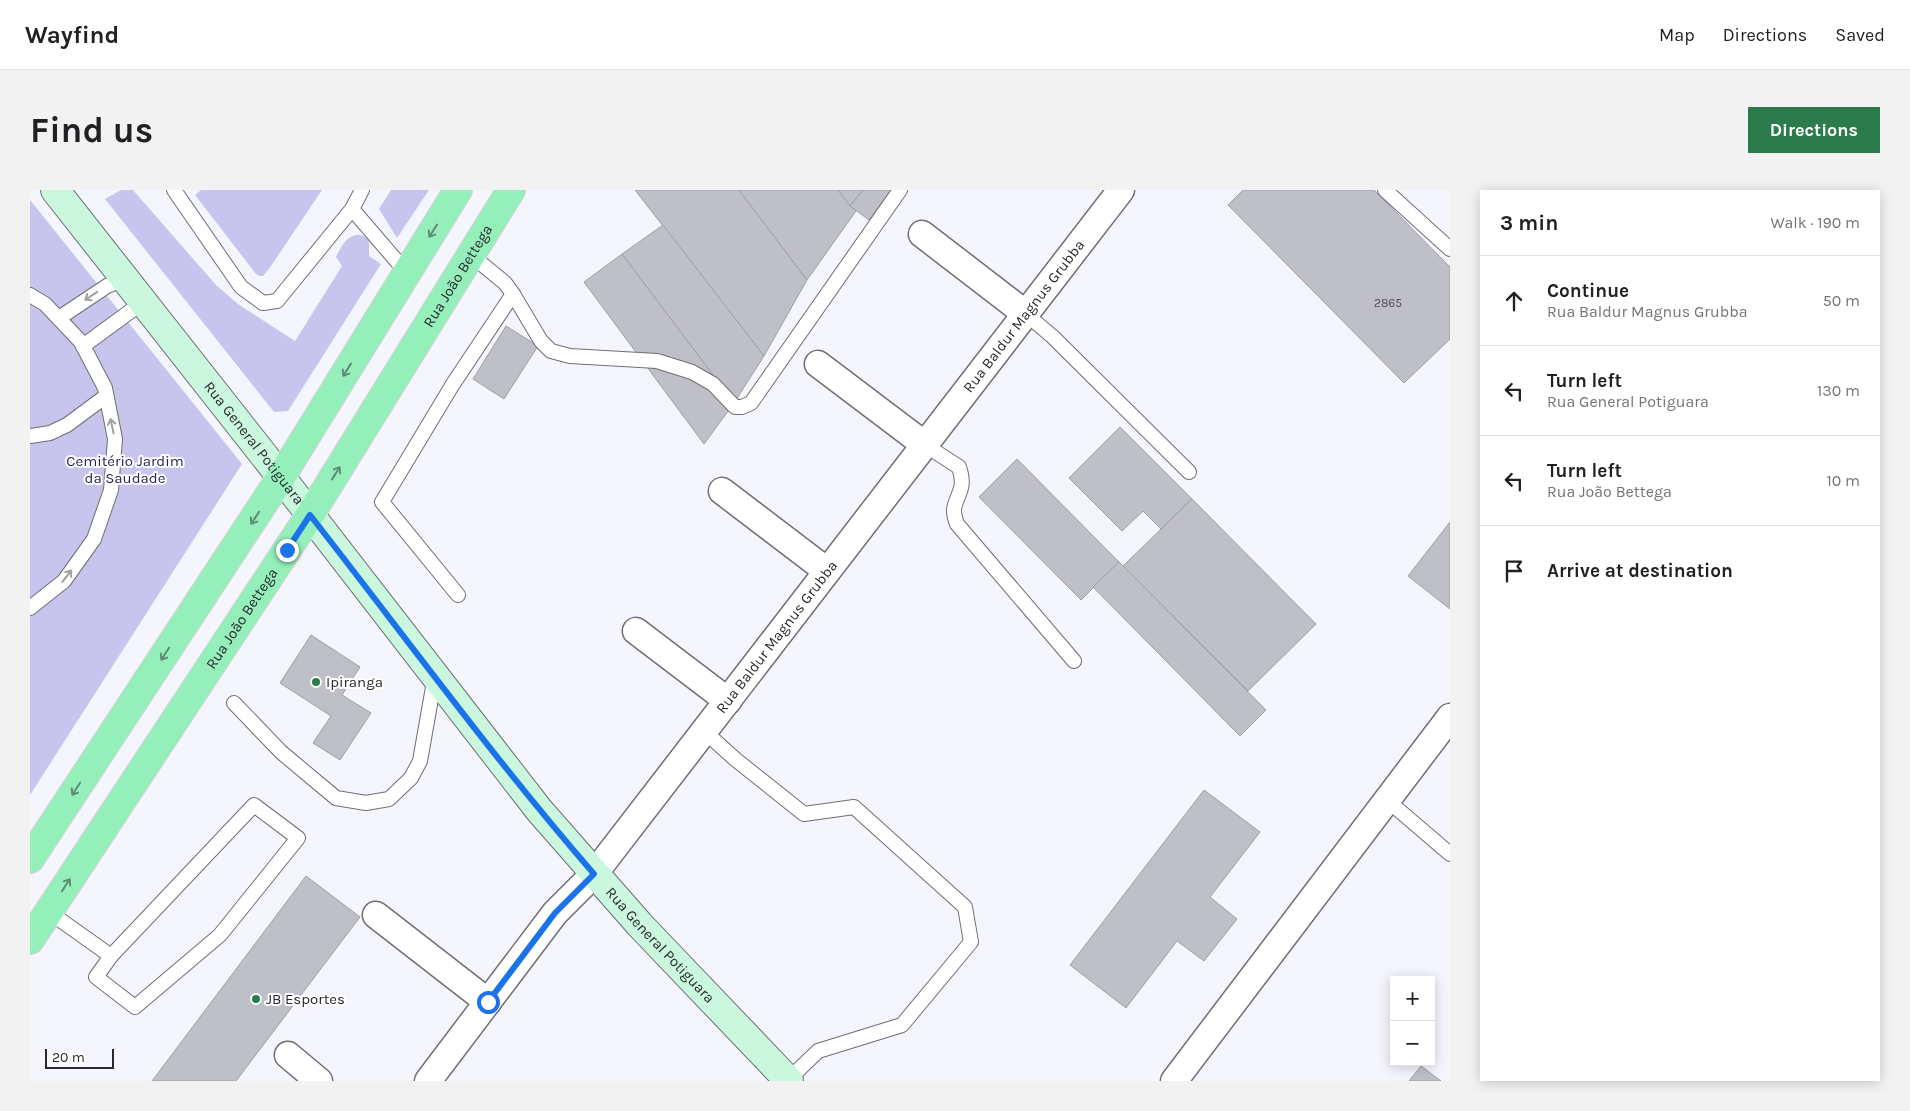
<!DOCTYPE html>
<html lang="en">
<head>
<meta charset="utf-8">
<style>
	body { margin:0; font-family:Karla,sans-serif; background:#f2f2f2; color:#202124 }
	.controls { position:absolute; right:15px; bottom:15px; display:grid; overflow:hidden; border-radius:0px; box-shadow:0 2px 12px #0003 }
	.controls button { width:45px; height:45px; display:grid; place-items:center; padding:0; border:0; border-bottom:1px solid #e0e0e0; background:#fff; color:#202124; font:25px sans-serif }
	.scale { position:absolute; left:15px; bottom:12px; width:69px; box-sizing:border-box; padding-left:5px; border:2px solid #29292c; border-top:0; font-size:14px; line-height:18px; white-space:nowrap; color:#29292c; -webkit-text-stroke:4px #fff; paint-order:stroke }
	.stop { position:absolute; width:15px; height:15px; margin:-11px; border:4px solid #1a73e8; border-radius:50%; background:#fff }
	.stop.end { background:#1a73e8; border-color:#fff; box-shadow:0 1px 5px #0008 }
	.list { margin:0; padding:0; list-style:none }
	h2 { display:flex; justify-content:space-between; align-items:center; height:65px; margin:0; padding:0 20px; font-size:21px }
	h2 small { font-size:16px; font-weight:400; color:#757577 }
	.list li { display:grid; grid-template-columns:32px 1fr auto; gap:15px; align-items:center; box-sizing:border-box; height:90px; padding:0 20px; border-top:1px solid #e0e0e0 }
	.list b { display:block; font-size:19px; white-space:nowrap }
	.list p { margin:0; font-size:16px; white-space:nowrap; color:#757577 }
	.list em { font-size:16px; font-style:normal; color:#757577 }
	.icon { flex:none; width:28px; height:28px; fill:none; stroke:currentColor; stroke-width:2; stroke-linecap:round; stroke-linejoin:round }
	.map { position:relative; flex:none; width:1420px; height:891px; overflow:hidden; border-radius:0px }
	header { display:flex; align-items:center; gap:30px; box-sizing:border-box; height:70px; padding:0 25px; background:#fff; border-bottom:1px solid #e0e0e0 }
	header strong { font-size:24px }
	nav { display:flex; gap:28px; margin-inline-start:auto; font-size:18px }
	.intro { display:flex; align-items:center; justify-content:space-between; box-sizing:border-box; height:120px; padding:0 30px }
	h1 { margin:0; font-size:35px }
	.button { padding:12px 22px; border-radius:0px; background:#2b7b4c; color:#fff; font-size:18px; font-weight:700 }
	main { display:flex; gap:30px; padding:0 30px }
	aside { flex:1; background:#fff; border-radius:0px; box-shadow:0 2px 12px #0003 }
	.map>svg:first-child { display:block }
</style>
</head>
<body>
<header>
<strong>Wayfind</strong>
<nav><a>Map</a><a>Directions</a><a>Saved</a></nav>
</header>
<div class="intro"><h1>Find us</h1><a class="button">Directions</a></div>
<main>
<div class="map">
<svg width="1420" height="891" viewBox="0 0 1420 891">
	<rect width="100%" height="100%" fill="#f5f5fe"/>
	<g fill="#c7c5ee">
		<path d="M91,0H103L186,95L208,114L265,151L312,76L306,67C312,53 324,36 339,50V66L351,74L258,221L244,222L75,9Z"/>
		<path d="M171,0H292L239,79L233,86H230L226,84L165,5Z"/>
		<path d="M361,0H399L367,48L349,19Z"/>
		<path d="M0,10L212,274L0,605Z"/>
	</g>
	<g fill="#bfbfc7" stroke="#9f9fa7">
		<path d="M605,0H709L777,90L734,166Z"/>
		<path d="M709,0H808L826,21L777,90Z"/>
		<path d="M808,0H833L820,16Z"/>
		<path d="M833,0H861L839,30L820,16Z"/>
		<path d="M1213,0H1344L1420,77V149L1374,193L1198,15Z"/>
		<path d="M633,35L734,166L704,213L592,64Z"/>
		<path d="M592,64L704,213L674,254L554,92Z"/>
		<path d="M476,136L508,156L474,209L443,189Z"/>
		<path d="M1090,237L1162,309L1131,339L1113,321L1092,341L1039,288Z"/>
		<path d="M987,269L1089,372L1051,410L949,307Z"/>
		<path d="M1162,309L1286,434L1218,501L1093,376Z"/>
		<path d="M1420,332V419L1378,386Z"/>
		<path d="M1089,372L1236,520L1210,546L1063,397Z"/>
		<path d="M281,445L330,477L312,505L341,523L310,570L283,553L301,526L250,493Z"/>
		<path d="M1174,600L1230,642L1180,707L1207,729L1174,771L1147,751L1096,818L1040,775Z"/>
		<path d="M276,686L330,727L206,891H122Z"/>
		<path d="M1391,876L1411,891H1379Z"/>
	</g>
	<g fill="none" stroke-linecap="round" stroke-linejoin="round">
		<g stroke="#6e6e75" stroke-width="16">
			<g id="service">
				<path d="M144,0L211,97L233,113L247,111L322,19L332,0"/>
				<path d="M1355,0L1420,59"/>
				<path d="M322,19L377,83"/>
				<path d="M483,104L511,151L521,161L540,166L627,171L662,182L683,194L705,217H712L721,213L870,0"/>
				<path d="M0,105L15,114L51,152L75,198L85,249L81,300L64,349L34,391L0,418"/>
				<path d="M996,124L1023,147L1159,282"/>
				<path d="M29,128L77,96L95,89"/>
				<path d="M53,156L113,112"/>
				<path d="M0,246L20,243L37,235L76,206"/>
				<path d="M895,255L929,277C931,283 933,291 931,298C927,313 920,316 927,334L1044,471"/>
				<path d="M428,405L352,312L423,194L483,104L475,93L441,65"/>
				<path d="M204,513L251,562L306,608L336,613L359,609L381,588L390,571L405,486"/>
				<path d="M674,541L705,569L774,624L824,617L935,717L941,752L872,835L788,861L758,890"/>
				<path d="M1357,610L1420,664"/>
				<path d="M224,615L268,648L190,745L105,817L66,787L81,766Z"/>
				<path d="M19,722L81,766"/>
			</g>
		</g>
		<g stroke="#6e6e75" stroke-width="29">
			<g id="minor">
				<path d="M892,44L996,124"/>
				<path d="M788,174L895,255"/>
				<path d="M692,301L797,381"/>
				<path d="M606,441L698,511"/>
				<path d="M346,725L458,812"/>
				<path d="M258,865L289,891"/>
				<path id="s1" d="M398,891L525,723L564,684L1091,0"/>
				<path d="M1144,891L1420,527"/>
			</g>
		</g>
		<g stroke="#6e6e75" stroke-width="30">
			<g id="secondary">
				<path id="s2" d="M25,0L251,287L509,620L610,735L759,891"/>
			</g>
		</g>
		<g stroke="#d4d4d5" stroke-width="30">
			<g id="primary">
				<path d="M0,669L251,287L428,0"/>
				<path id="s3" d="M0,750L280,325L481,0"/>
			</g>
		</g>
		<use href="#service" stroke="#fff" stroke-width="14"/>
		<use href="#minor" stroke="#fff" stroke-width="26"/>
		<use href="#secondary" stroke="#caf7dd" stroke-width="28"/>
		<use href="#primary" stroke="#94efbb" stroke-width="28"/>
	</g>
	<defs><path id="oneway-shaft" d="M-6 0H5M1.5-3L5.5 0L1.5 3" fill="none" stroke-width="1.6" stroke-linecap="round" stroke-linejoin="round" transform="scale(1.25)"/></defs>
	<g stroke="#5e8c74">
		<use href="#oneway-shaft" transform="translate(403 41) rotate(122)"/>
		<use href="#oneway-shaft" transform="translate(317 180) rotate(122)"/>
		<use href="#oneway-shaft" transform="translate(306 283) rotate(-58)"/>
		<use href="#oneway-shaft" transform="translate(225 328) rotate(123)"/>
		<use href="#oneway-shaft" transform="translate(135 464) rotate(123)"/>
		<use href="#oneway-shaft" transform="translate(46 599) rotate(123)"/>
		<use href="#oneway-shaft" transform="translate(36 695) rotate(-57)"/>
	</g>
	<g stroke="#9f9fa0">
		<use href="#oneway-shaft" transform="translate(61 106) rotate(146)"/>
		<use href="#oneway-shaft" transform="translate(82 236) rotate(-102)"/>
		<use href="#oneway-shaft" transform="translate(37 386) rotate(-52)"/>
	</g>
	<g fill="none" stroke-linecap="round" stroke-linejoin="round">
		<path stroke="#1a73e8" stroke-width="6" d="M257,360L280,325C374,445 464,569 564,684L525,723L458,812"/>
	</g>
	<g fill="#2b7b4c" stroke="#fff" stroke-width="2">
		<circle cx="286" cy="492" r="5"/>
		<circle cx="226" cy="809" r="5"/>
	</g>
	<g text-anchor="middle" stroke-width="4" stroke-linejoin="round" paint-order="stroke">
		<g font-size="12" fill="#4e4e53">
			<text x="1358" y="117">2865</text>
		</g>
		<g font-size="15" fill="#29292c" stroke="#fff">
			<text dy="5" stroke="none"><textPath href="#s3" startOffset="790">Rua João Bettega</textPath></text>
			<text dy="5" stroke="none"><textPath href="#s1" startOffset="970">Rua Baldur Magnus Grubba</textPath></text>
			<text dy="5" stroke="none"><textPath href="#s2" startOffset="322">Rua General Potiguara</textPath></text>
			<text dy="5" stroke="none"><textPath href="#s3" startOffset="385">Rua João Bettega</textPath></text>
			<text dy="5" stroke="none"><textPath href="#s1" startOffset="565">Rua Baldur Magnus Grubba</textPath></text>
			<text dy="5" stroke="none"><textPath href="#s2" startOffset="968">Rua General Potiguara</textPath></text>
		</g>
		<g font-size="15" fill="#2a2355" stroke="#fff">
			<text x="95" y="276">Cemitério Jardim<tspan x="95" dy="17">da Saudade</tspan></text>
		</g>
		<g font-size="15" fill="#29292c" stroke="#fff" text-anchor="start">
			<text x="296" y="497">Ipiranga</text>
			<text x="236" y="814">JB Esportes</text>
		</g>
	</g>
</svg>
<div class="controls">
<button>+</button>
<button>−</button>
</div>
<div class="scale">20 m</div>
<div class="stop" style="left:458px;top:812px"></div>
<div class="stop end" style="left:257px;top:360px"></div>
</div>
<aside>
<h2>3 min<small>Walk · 190 m</small></h2>
<ul class="list">
<li><svg class="icon" aria-label="ahead" viewBox="0 0 24 24"><path d="M12 20V5M6 11l6-6 6 6"/></svg><div><b>Continue</b><p>Rua Baldur Magnus Grubba</p></div><em>50 m</em></li>
<li><svg class="icon" aria-label="left" viewBox="0 0 24 24"><path d="M17 20v-9H6M10 6l-5 5 5 5"/></svg><div><b>Turn left</b><p>Rua General Potiguara</p></div><em>130 m</em></li>
<li><svg class="icon" aria-label="left" viewBox="0 0 24 24"><path d="M17 20v-9H6M10 6l-5 5 5 5"/></svg><div><b>Turn left</b><p>Rua João Bettega</p></div><em>10 m</em></li>
<li><svg class="icon" aria-label="arrive" viewBox="0 0 24 24"><path d="M6 21V4h12l-3 4 3 4H6"/></svg><div><b>Arrive at destination</b></div></li>
</ul>
</aside>
</main>
</body>
</html>
